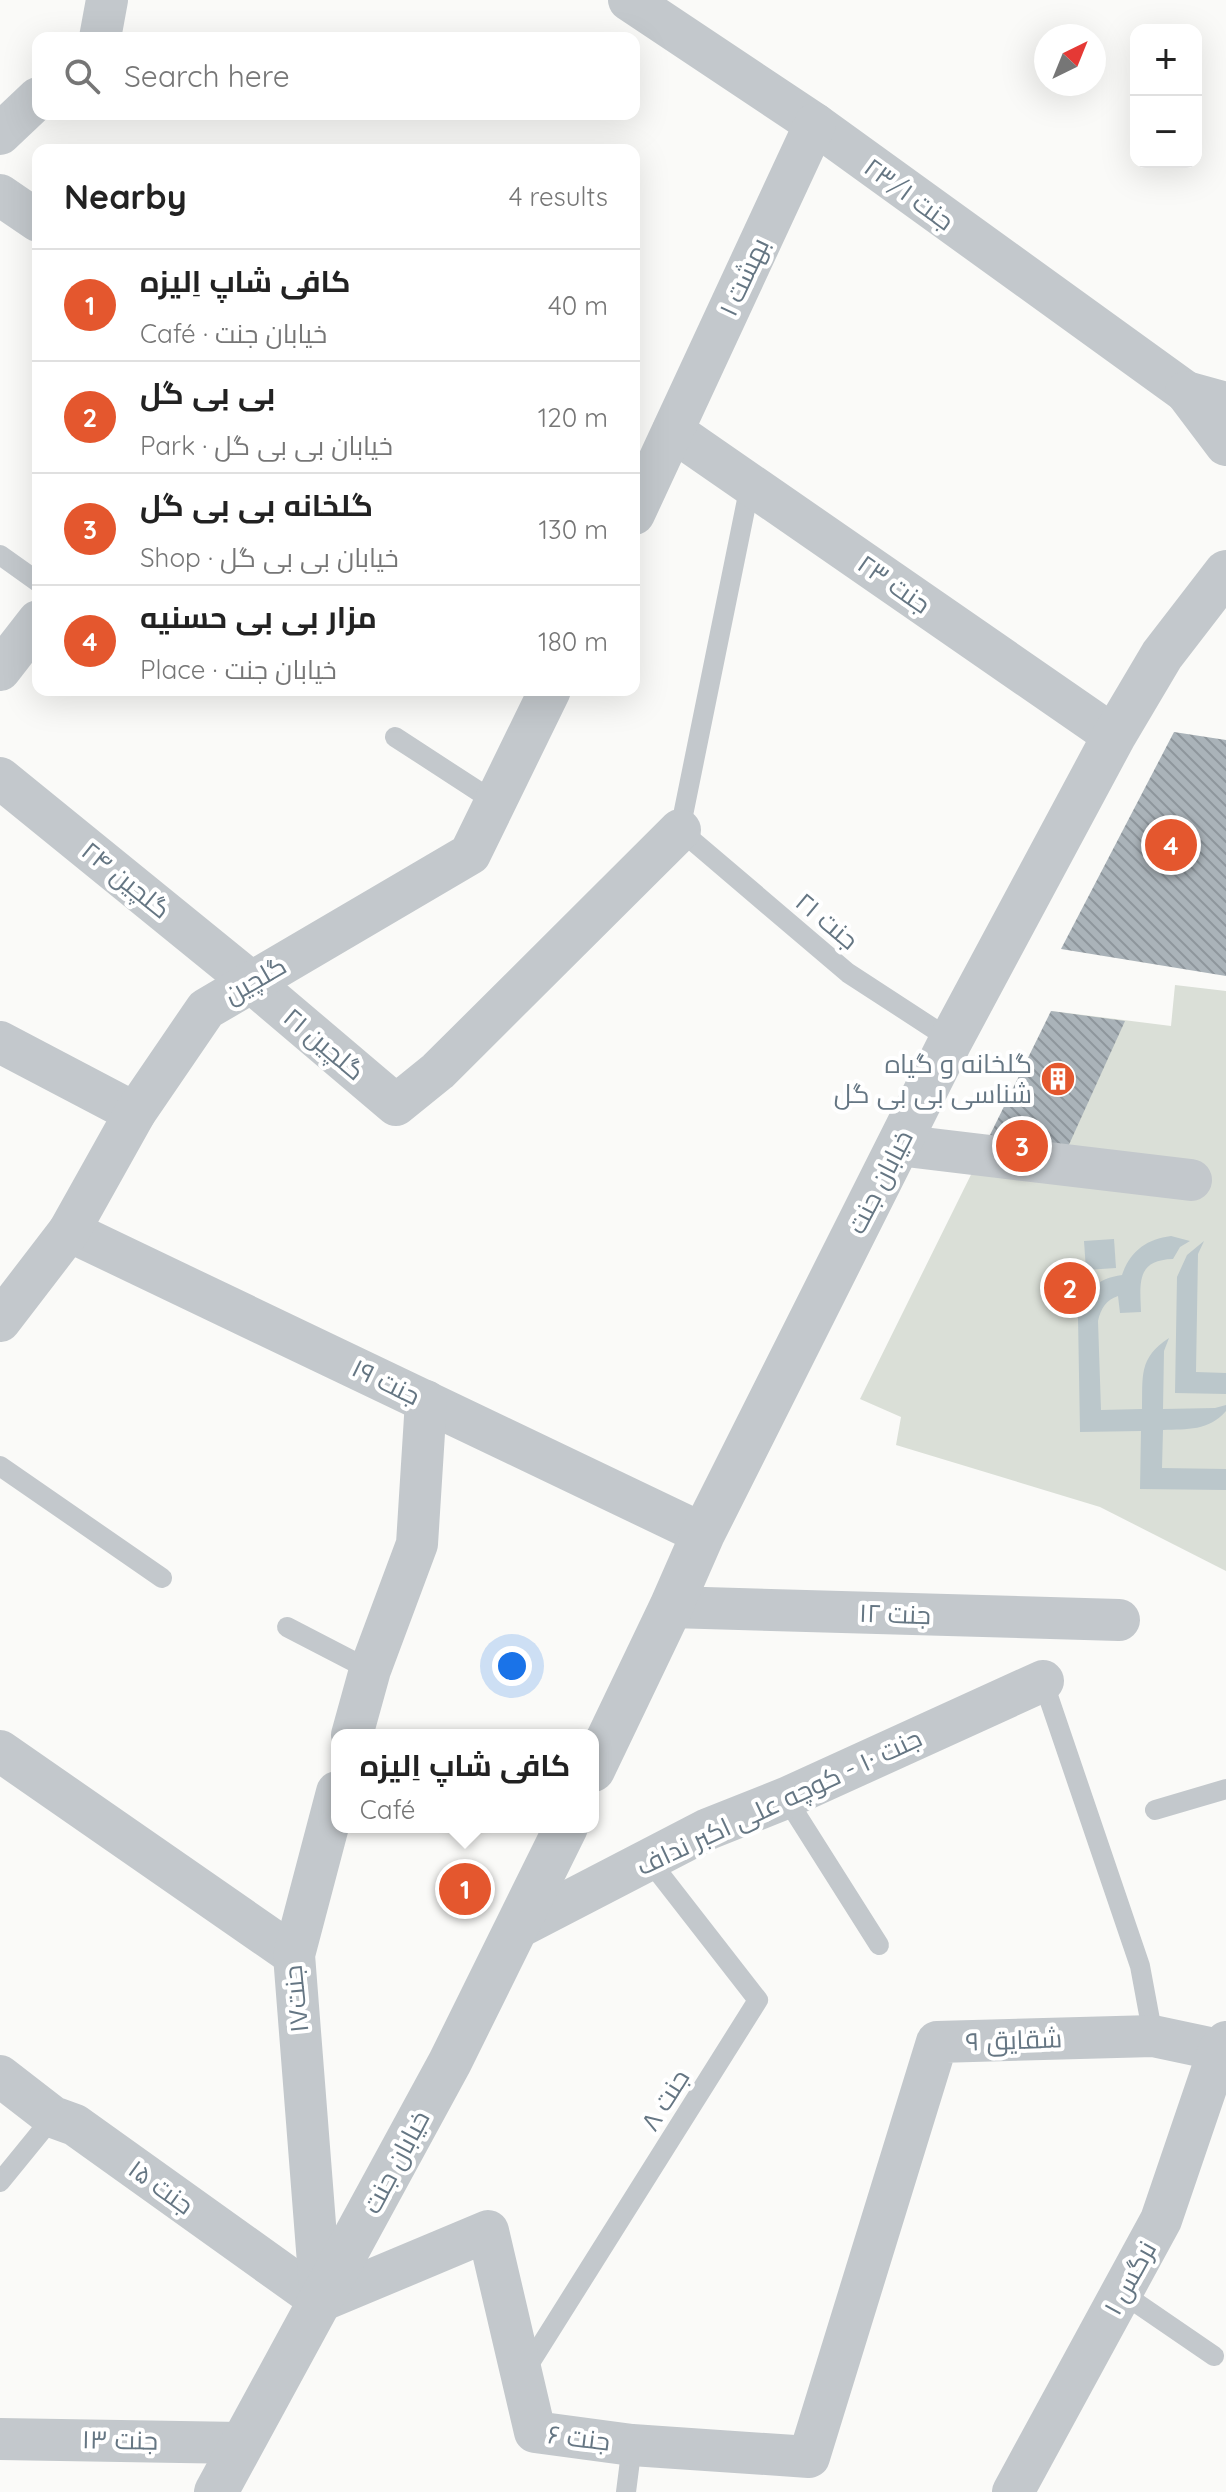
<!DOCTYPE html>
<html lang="en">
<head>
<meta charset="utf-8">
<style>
	body { margin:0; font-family:Quicksand,Cairo,sans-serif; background:#f2f2f2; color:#222 }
	.controls { position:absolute; right:24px; top:24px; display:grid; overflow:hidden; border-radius:16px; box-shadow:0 8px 32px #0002 }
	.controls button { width:72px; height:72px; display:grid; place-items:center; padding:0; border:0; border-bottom:2px solid #e0e0e0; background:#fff; color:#222; font:40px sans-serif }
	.compass { position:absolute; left:1034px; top:24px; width:72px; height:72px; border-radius:50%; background:#fff; box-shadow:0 8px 32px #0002; rotate:43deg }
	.you { position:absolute; left:512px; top:1666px; width:28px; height:28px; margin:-20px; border:6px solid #fff; border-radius:50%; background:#1a73e8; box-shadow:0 0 0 12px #1a73e833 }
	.badge { display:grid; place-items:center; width:52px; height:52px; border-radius:50%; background:#e4572e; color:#fff; font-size:26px; font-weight:700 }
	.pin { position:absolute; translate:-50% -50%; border:4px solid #fff; box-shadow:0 2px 8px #0006 }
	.popup { position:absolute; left:331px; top:1729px; width:268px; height:104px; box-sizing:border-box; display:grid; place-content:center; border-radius:16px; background:#fff; filter:drop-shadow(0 2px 6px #0005); font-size:26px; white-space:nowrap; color:#767676 }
	.popup b { font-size:30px; color:#222 }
	.popup::after { content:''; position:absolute; left:50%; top:100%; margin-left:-16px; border:16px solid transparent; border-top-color:#fff }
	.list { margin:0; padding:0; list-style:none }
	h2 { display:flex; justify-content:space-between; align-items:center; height:104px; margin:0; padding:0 32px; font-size:34px }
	h2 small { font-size:26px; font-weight:400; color:#767676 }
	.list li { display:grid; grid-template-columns:52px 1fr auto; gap:24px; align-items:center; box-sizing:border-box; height:112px; padding:0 32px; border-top:2px solid #e0e0e0 }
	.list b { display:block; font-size:30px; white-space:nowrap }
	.list p { margin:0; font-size:26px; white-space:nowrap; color:#767676 }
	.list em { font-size:26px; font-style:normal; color:#767676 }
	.icon { flex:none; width:44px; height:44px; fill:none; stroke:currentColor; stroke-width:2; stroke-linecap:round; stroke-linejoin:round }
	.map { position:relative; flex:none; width:1226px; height:2492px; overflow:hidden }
	.search { position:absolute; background:#fff; box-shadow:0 8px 32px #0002; left:32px; top:32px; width:608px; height:88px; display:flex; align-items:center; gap:20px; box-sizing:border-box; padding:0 28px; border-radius:16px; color:#767676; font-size:30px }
	.panel { position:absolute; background:#fff; box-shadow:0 8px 32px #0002; left:32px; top:144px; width:608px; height:552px; border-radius:16px }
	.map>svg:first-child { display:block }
</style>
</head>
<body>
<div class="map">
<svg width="1226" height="2492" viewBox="0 0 1226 2492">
	<defs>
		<pattern id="building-back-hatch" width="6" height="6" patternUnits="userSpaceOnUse" patternTransform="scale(2)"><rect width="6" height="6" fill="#aab3b9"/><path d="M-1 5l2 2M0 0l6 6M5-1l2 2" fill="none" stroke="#8e969c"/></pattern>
	</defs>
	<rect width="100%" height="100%" fill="#fafaf8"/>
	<path fill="#dadfd7" d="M1175,985L1226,991V1571L1100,1507L896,1445L901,1417L860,1399L1052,1011L1171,1026Z"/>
	<g fill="#bbc7cb">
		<path d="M1171,1236L1190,1241L1180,1247L1173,1259C1136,1260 1140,1283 1141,1312L1120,1313L1118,1296C1106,1300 1101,1308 1098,1321L1101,1410L1142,1409C1143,1377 1138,1358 1169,1338L1164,1351L1163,1409L1215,1408L1226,1405V1411C1209,1431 1187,1429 1163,1430L1162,1468L1226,1469V1490L1140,1489L1141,1431L1080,1432L1078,1317C1081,1292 1098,1278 1122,1275C1130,1251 1147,1239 1171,1236Z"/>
		<path d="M1114,1239L1116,1268L1086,1270L1084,1241Z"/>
		<path d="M1204,1241L1198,1254L1196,1372L1226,1373V1394L1175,1393L1177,1277L1187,1255Z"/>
	</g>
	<g fill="url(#building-back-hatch)">
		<path d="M1174,732L1226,740V976L1061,949Z"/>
		<path d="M1051,1011L1125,1021L1067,1149L989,1137Z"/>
	</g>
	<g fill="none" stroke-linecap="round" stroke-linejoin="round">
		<g stroke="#c3c8cc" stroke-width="20">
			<path d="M750,485L680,830L848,973L951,1040"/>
			<path d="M0,555L38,582"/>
			<path d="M395,737L495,802"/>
			<path d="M0,1466L162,1578"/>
			<path d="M287,1627L370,1670"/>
			<path d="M1043,1681L1140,1966L1153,2036"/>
			<path d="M786,1798L879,1945"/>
			<path d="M1155,1810L1226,1789"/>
			<path d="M0,2182L53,2117"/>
			<path d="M1122,2293L1214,2356"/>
			<path d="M523,2374L758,2000L649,1860"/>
			<path d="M626,2492L632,2445"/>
		</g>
		<g stroke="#c3c8cc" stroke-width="42">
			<path d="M629,0L815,124L1186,392"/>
			<path d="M100,38L107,0"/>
			<path d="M0,134L38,98"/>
			<path d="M0,195L38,221"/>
			<path d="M1226,403L1186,392L1226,445"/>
			<path d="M673,431L1114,736"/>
			<path d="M634,514L815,124"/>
			<path d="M0,670L38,621"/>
			<path d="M0,778L251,982L396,1105L438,1071L680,830"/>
			<path d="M0,1042L135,1113"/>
			<path d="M898,1145L1191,1180"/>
			<path d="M69,1231L703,1534"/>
			<path d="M0,1321L69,1231L135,1113L206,1009L470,854L550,690"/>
			<path d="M671,1607L1119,1620"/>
			<path d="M352,1735L370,1670L417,1544L426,1401"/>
			<path d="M0,1751L294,1955"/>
			<path d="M517,1928L708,1829L786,1798L1043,1681"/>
			<path d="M0,2076L53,2117L75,2125L321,2301"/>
			<path d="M321,2301L488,2231L535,2432L632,2445L809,2457L937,2042L1153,2036L1219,2050L1226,2056"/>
			<path d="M321,2301L294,1955L337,1792"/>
			<path d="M0,2439L241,2443"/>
			<path d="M1013,2492L1161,2220L1219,2050L1226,2042"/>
		</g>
		<g stroke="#c3c8cc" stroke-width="44">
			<path d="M593,1770L671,1607L703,1534L951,1040L1114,736L1162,655L1226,572"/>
			<path d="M216,2492L450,2062L566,1827"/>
		</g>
	</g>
	<defs>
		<g id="building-disc" transform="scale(1.8)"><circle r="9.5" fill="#e4572e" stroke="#fff"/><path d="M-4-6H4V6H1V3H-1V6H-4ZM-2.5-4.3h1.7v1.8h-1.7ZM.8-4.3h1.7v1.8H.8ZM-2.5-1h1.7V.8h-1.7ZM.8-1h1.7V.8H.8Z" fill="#fff"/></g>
	</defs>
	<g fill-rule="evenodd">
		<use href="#building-disc" x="1058" y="1079"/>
	</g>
	<g text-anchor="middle" stroke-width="8" stroke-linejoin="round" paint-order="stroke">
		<g font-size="26" fill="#657683" stroke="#fff">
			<text transform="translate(909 194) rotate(36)" y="9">جنت ۲۳/۱</text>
			<text transform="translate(744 277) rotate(-65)" y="9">بهشت ۱</text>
			<text transform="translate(894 584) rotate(35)" y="9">جنت ۲۳</text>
			<text transform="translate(126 880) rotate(39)" y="9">گلچین ۲۴</text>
			<text transform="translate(827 921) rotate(40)" y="9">جنت ۲۱</text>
			<text transform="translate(255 980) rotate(-30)" y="9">گلچین</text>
			<text transform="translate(324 1044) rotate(40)" y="9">گلچین ۲۱</text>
			<text transform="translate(880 1182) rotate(-63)" y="9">خیابان جنت</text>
			<text transform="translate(386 1382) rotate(26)" y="9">جنت ۱۹</text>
			<text transform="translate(895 1614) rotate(2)" y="9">جنت ۱۲</text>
			<text transform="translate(779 1802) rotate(-25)" y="9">جنت ۱۰ - کوچه علی اکبر نداف</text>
			<text transform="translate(296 1999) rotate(-96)" y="9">جنت۱۷</text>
			<text transform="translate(1014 2040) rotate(-2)" y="9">شقایق ۹</text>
			<text transform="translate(665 2100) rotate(-58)" y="9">جنت ۸</text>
			<text transform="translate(396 2162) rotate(-62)" y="9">خیابان جنت</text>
			<text transform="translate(161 2187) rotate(36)" y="9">جنت ۱۵</text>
			<text transform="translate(1130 2278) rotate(-61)" y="9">نرگس ۱</text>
			<text transform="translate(579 2438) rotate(7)" y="9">جنت ۶</text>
			<text transform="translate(120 2440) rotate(1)" y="9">جنت ۱۳</text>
		</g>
		<g font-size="26" fill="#657683" stroke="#fff" text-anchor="end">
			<text x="1032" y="1073">گلخانه و گیاه<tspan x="1032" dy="30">شناسی بی بی گل</tspan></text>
		</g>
	</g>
</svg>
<div class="controls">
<button>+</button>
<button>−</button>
</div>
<svg class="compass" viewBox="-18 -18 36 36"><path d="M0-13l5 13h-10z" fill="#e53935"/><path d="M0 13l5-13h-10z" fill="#767676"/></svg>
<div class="you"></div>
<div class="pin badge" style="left:465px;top:1889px">1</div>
<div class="popup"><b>کافی شاپ اِلیزه</b>Café</div>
<div class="pin badge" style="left:1070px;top:1288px">2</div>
<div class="pin badge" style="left:1022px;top:1146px">3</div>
<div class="pin badge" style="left:1171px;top:845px">4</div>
<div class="search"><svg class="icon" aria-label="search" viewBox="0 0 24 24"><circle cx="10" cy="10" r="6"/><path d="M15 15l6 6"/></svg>Search here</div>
<section class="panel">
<h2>Nearby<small>4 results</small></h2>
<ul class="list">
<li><span class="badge">1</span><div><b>کافی شاپ اِلیزه</b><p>Café · خیابان جنت</p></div><em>40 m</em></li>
<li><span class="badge">2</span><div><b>بی بی گل</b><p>Park · خیابان بی بی گل</p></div><em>120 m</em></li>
<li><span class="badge">3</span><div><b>گلخانه بی بی گل</b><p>Shop · خیابان بی بی گل</p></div><em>130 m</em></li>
<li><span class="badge">4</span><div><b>مزار بی بی حسنیه</b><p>Place · خیابان جنت</p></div><em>180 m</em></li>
</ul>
</section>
</div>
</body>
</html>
